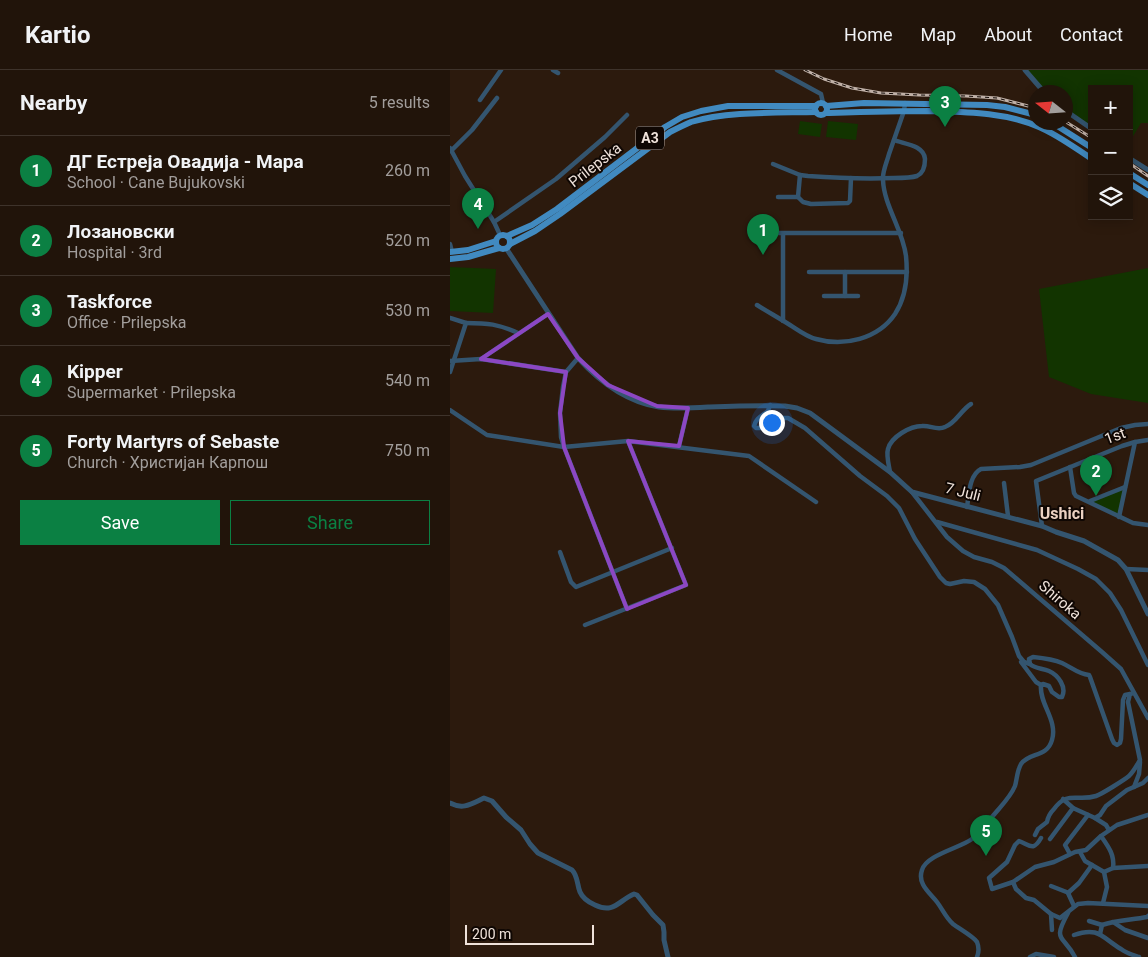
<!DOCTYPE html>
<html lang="en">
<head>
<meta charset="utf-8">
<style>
	body { margin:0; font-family:Roboto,sans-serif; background:#2d2118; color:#f1f3f6 }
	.controls { position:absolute; right:15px; top:15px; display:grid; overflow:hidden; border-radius:0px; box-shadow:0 2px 12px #0003 }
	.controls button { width:45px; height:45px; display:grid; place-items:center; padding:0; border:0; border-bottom:1px solid #3e332b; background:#21140a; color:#f1f3f6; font:25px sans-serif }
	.compass { position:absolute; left:578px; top:15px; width:45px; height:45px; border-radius:50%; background:#21140a; box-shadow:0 2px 12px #0003; rotate:287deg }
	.scale { position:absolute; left:15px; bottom:12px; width:129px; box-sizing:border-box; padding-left:5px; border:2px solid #efe2da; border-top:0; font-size:14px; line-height:18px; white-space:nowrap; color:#efe2da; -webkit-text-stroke:4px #0f0703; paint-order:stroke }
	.you { position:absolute; left:321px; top:352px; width:18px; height:18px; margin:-12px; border:4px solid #fff; border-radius:50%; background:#1a73e8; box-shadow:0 0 0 8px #1a73e833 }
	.badge { display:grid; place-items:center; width:32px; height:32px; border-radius:50%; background:#0b8043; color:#fff; font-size:16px; font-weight:700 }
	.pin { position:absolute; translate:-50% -41px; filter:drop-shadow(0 1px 2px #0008) }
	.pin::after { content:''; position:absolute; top:26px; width:18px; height:15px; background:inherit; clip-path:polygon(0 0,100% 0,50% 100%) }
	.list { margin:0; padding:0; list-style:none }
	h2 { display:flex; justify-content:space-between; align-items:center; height:65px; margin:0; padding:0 20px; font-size:21px }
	h2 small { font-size:16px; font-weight:400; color:#a29e9c }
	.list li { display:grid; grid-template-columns:32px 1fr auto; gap:15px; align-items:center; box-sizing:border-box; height:70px; padding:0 20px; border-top:1px solid #3e332b }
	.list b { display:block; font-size:19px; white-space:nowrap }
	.list p { margin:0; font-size:16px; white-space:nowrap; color:#a29e9c }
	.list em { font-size:16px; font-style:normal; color:#a29e9c }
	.actions { display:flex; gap:10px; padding:15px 20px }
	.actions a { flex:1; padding:11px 0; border:1px solid #0b8043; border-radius:0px; text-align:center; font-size:18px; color:#0b8043 }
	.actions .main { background:#0b8043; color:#fff }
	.icon { flex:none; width:28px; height:28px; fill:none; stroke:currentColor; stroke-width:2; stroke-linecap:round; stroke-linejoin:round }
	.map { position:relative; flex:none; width:698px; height:887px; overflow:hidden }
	header { display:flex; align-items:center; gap:30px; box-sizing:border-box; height:70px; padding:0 25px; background:#21140a; border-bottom:1px solid #3e332b }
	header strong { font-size:24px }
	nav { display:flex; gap:28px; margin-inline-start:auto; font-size:18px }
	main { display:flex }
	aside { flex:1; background:#21140a }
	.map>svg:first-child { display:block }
</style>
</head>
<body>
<header>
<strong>Kartio</strong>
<nav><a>Home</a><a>Map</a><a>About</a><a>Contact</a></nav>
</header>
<main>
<aside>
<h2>Nearby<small>5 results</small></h2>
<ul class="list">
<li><span class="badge">1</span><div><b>ДГ Естреја Овадија - Мара</b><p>School · Cane Bujukovski</p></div><em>260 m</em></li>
<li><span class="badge">2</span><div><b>Лозановски</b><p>Hospital · 3rd</p></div><em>520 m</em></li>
<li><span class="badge">3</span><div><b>Taskforce</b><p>Office · Prilepska</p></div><em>530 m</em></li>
<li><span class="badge">4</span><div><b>Kipper</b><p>Supermarket · Prilepska</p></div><em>540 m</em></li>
<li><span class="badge">5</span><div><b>Forty Martyrs of Sebaste</b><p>Church · Христијан Карпош</p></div><em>750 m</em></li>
</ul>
<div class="actions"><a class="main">Save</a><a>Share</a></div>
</aside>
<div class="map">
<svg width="698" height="887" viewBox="0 0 698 887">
	<rect width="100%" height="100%" fill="#2c1a0d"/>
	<g fill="#123400">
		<path d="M575,0H698V53H691L679,73V19H642V59L616,41V22H594Z"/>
		<path d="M350,51L372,54L370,67L348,64Z"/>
		<path d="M378,51L408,54L406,70L376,67Z"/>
		<path d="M0,197L46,199L43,243L0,241Z"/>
		<path d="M698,198V333L641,324L599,307L589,219Z"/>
		<path d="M675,417L669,447L640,431Z"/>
	</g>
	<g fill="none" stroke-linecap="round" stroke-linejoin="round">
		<g stroke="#34556f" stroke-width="4.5">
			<path d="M103,0L108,3"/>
			<path d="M327,0L371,24L373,33"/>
			<path d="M30,30L51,0"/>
			<path d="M0,78L15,106L44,152L50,165"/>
			<path d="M1,81L22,60L47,28"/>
			<path d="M323,94L350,105L358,106C386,108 415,109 444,108C451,108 461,108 467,106C474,103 475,95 475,89C474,75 454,74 444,70"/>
			<path d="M350,105L348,127L353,132L361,134L398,133L400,131L401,108"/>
			<path d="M328,127H348"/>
			<path d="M44,152L106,109L155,67L177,45"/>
			<path d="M302,163H451"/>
			<path d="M0,174L2,182"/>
			<path d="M359,202H457"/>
			<path d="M395,202V226"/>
			<path d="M374,226H408"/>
			<path d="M307,235C318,242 329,248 340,255C348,260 357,267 366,269C394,277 428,269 445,244C456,227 458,206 456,186C453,160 434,136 433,110C432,102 437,92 439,84C444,70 449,55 454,41L455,33"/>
			<path d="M0,248L16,253L0,302"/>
			<path d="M333,251V164"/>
			<path d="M16,253C38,253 48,254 68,263"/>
			<path d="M128,288L116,302L113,317L110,343L111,367L114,377L177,539"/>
			<path d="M31,289L98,244"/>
			<path d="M0,291L31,289L116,302"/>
			<path d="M320,335L318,341C312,346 306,348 304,356L306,358H310L315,351L325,348H338L355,358L410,406L437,426L449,438L465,469L490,507L496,513L500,514L514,511L524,512L535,519L548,535L562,567L569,586L574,592L580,594"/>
			<path d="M0,340L37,365L114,377L178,371L299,386L366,432"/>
			<path d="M229,376L238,338"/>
			<path d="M620,397L624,423L626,426L683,453L698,455"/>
			<path d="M440,402C439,396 436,385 438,379C441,367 460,356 472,356C480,355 487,361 495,357C506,353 511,340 521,334"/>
			<path d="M554,413L558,446"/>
			<path d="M462,422L497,467L513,481L524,487L542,492L554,498L652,582L671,599L698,648"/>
			<path d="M640,431L675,417"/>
			<path d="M517,437C519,425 519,405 531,399L570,397L581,395L671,358L685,355L698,354"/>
			<path d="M669,447L685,372"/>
			<path d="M487,452L587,480L628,499L646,509L660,523L671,540L698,595"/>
			<path d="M592,456L586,411L672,376L685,372L698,370"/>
			<path d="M110,482L121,512L126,517L222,478"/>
			<path d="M676,499L698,500"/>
			<path d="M135,555L236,515L178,371"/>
			<path d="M571,592L586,612L591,615"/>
			<path d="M684,717L689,704L690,692"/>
			<path d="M613,729L623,738"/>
			<path d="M645,748L656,755L659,760"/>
			<path d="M585,765L588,759L597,752C598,746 600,743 604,739C618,720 627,732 646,726C652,724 674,710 679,706C684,701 687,695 690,690L678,632L680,624H681"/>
			<path d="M651,766C658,776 665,785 663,798L654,802"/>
			<path d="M591,768C583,782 580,775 569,771L565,775L557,792L539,808L542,819L563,812L585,797L604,792L625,782L636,780L651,766L667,755L698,745"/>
			<path d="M600,769L623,738L645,748L650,745L656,736L677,720L693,713L698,708"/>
			<path d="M630,782L635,791L654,802L657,817L653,833"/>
			<path d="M620,784L615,775L638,745"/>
			<path d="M663,798L698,796"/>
			<path d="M563,812L566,819L576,828L584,830L601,844L610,848L628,834L638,833L698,836"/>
			<path d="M601,816L619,823"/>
			<path d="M624,836L618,823L629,813L642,795"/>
			<path d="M618,843C602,872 613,864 625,887"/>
			<path d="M601,844L602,860"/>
			<path d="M639,851L652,855"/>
			<path d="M663,852L675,860L698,868"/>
			<path d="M650,864L652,855C667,850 682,850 697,847L698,846"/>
			<path d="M624,865C649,856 652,868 671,879C676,883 683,885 689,887"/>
			<path d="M527,887C529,882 529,877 527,872C524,867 508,858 503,854C496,848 493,840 487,832C480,823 467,814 472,800C476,785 510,778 522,769C531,763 536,755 542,747C550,737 560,728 565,716C567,709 567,701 571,694C579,682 597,688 602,670C608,650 589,634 591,615L593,614L599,616L602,622L609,627H612C617,617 608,605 599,601C592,598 585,599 580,594L579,589L583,587C593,588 603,589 612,593C621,597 628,604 639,605L640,607L662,669L664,673L667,675L670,673L671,669L673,630L675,625L680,624"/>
			<path d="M580,887L586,884L604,887"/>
		</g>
		<g stroke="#34556f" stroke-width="5">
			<path d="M575,0L594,22"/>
			<path d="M616,41L642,59"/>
			<path d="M679,88L698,100"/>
			<path d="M56,178L128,288C149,311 177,332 209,337C225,339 242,338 258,337C284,336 309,335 335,336L347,338L360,343L440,402L462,422L592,456L606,462L634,471L668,490L676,499L698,544"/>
			<path d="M0,733C13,740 21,734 34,728L42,731L56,747L71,760L80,774L88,783L122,800C128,806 127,815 130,822C133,829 138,832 145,835C164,844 168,831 184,824L187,825L203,845L213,855L214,862V870L218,887"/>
		</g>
		<g stroke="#418ac0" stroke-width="6">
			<circle cx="371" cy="39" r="6"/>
			<path d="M376,36L414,33L537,35L555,37L586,45"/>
			<path d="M376,43C411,42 445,41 480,41C517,42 555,42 589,57C608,65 625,78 642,89"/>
			<path d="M601,52L642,78"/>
			<path d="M679,103L698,115"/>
			<path d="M679,113L698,125"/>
			<circle cx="53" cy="172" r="7"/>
			<path d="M57,166L82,155L107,139L215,57L232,47L251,41L278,36H366"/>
			<path d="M60,174L85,161L110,144L220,62C226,59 234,55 241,52C277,41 327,43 366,42"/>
			<path d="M0,182L18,180L46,171"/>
			<path d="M0,189L18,187L49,178"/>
		</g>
		<g stroke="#bfb0a7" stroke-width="3">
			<g id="rail">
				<path d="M355,0L374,9L402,18L431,23L469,25L516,26L547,28L586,38"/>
				<path d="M616,52L642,68"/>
				<path d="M679,93L698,106"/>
			</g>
		</g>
		<use href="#rail" stroke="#0f0703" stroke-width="1" stroke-dasharray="4" stroke-linecap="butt"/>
	</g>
	<path fill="none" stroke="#8c47c3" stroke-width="4" stroke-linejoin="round" d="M98,244L128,288L158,315L207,336L238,338L229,376L178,371L236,515L177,539L114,377L110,343L116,302L31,289Z"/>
	<g text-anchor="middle" stroke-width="4" stroke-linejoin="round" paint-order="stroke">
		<rect fill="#0f0703" stroke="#aca09a" stroke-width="1" x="186" y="56.5" width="28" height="23" rx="4"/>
		<g font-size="14" font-weight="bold" fill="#efe2da">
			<text x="200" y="73">A3</text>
		</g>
		<g font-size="15" fill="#efe2da" stroke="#0f0703">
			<text transform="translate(145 95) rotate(-38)" y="5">Prilepska</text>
			<text transform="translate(665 366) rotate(-20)" y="5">1st</text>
			<text transform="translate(513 422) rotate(14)" y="5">7 Juli</text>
			<text transform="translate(610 530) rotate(41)" y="5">Shiroka</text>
		</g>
		<g font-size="16" font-weight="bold" fill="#ecd2c2" stroke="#0f0703">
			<text x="612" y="449">Ushici</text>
		</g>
	</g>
</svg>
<div class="controls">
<button>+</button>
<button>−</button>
<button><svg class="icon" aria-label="layers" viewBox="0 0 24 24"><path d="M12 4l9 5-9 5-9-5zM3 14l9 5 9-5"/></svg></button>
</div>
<svg class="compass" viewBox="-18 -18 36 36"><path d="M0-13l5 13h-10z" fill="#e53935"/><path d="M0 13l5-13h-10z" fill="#a29e9c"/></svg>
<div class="scale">200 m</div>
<div class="you"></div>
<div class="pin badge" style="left:313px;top:185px">1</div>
<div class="pin badge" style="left:646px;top:426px">2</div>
<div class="pin badge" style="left:495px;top:57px">3</div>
<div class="pin badge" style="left:28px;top:159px">4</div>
<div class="pin badge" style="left:536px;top:786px">5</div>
</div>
</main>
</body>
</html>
